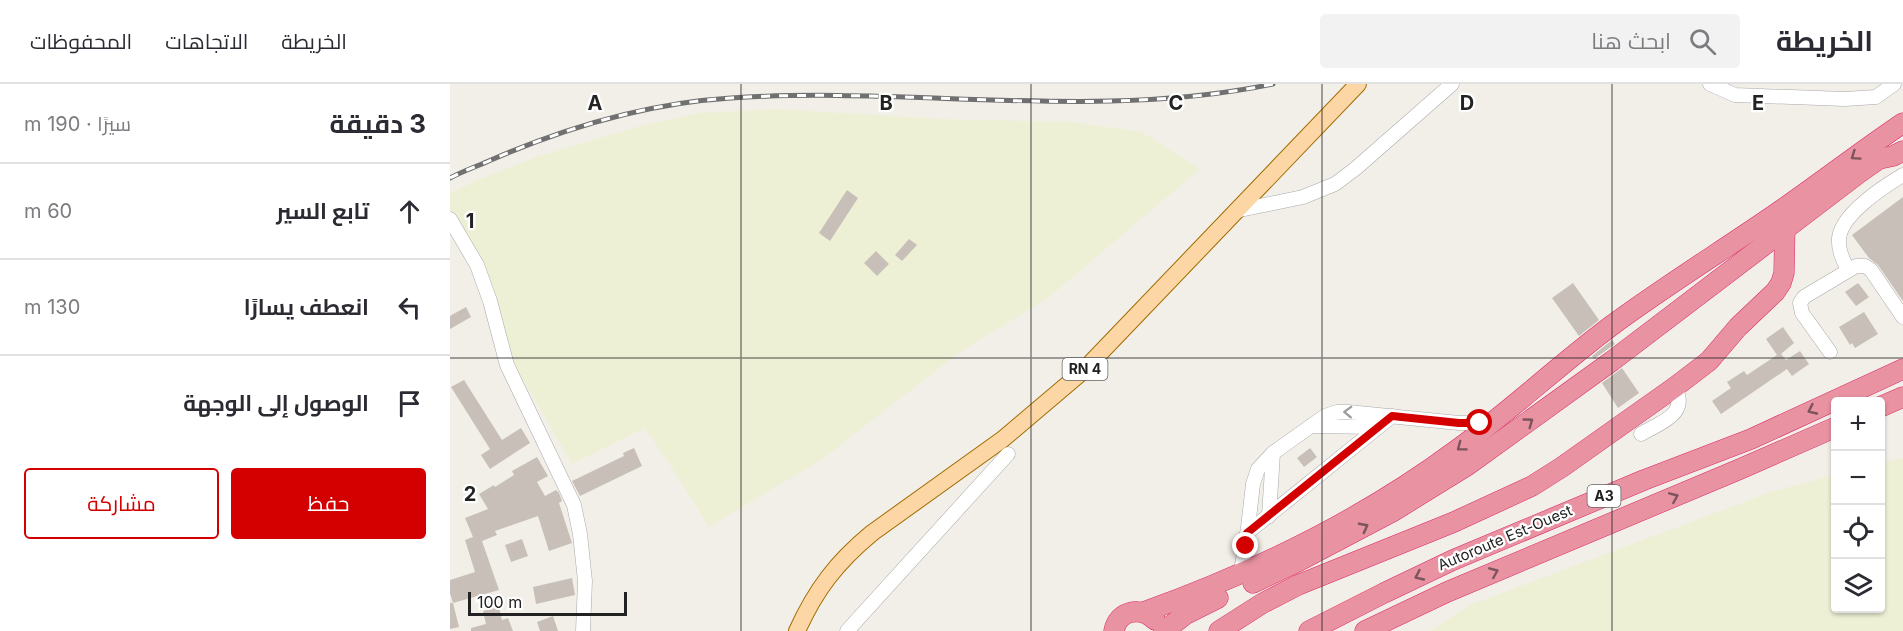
<!DOCTYPE html>
<html lang="ar">
<head>
<meta charset="utf-8">
<style>
	body { margin:0; font-family:Inter,Cairo,sans-serif; background:#f2f2f3; color:#2b2b33; direction:rtl }
	.controls { position:absolute; right:18px; bottom:18px; display:grid; overflow:hidden; border-radius:6px; box-shadow:0 2px 4px #0004 }
	.controls button { width:54px; height:54px; display:grid; place-items:center; padding:0; border:0; border-bottom:2px solid #e1e1e2; background:#fff; color:#2b2b33; font:30px sans-serif }
	.scale { position:absolute; left:18px; bottom:15px; width:159px; box-sizing:border-box; padding-left:6px; border:3px solid #222; border-top:0; font-size:16px; line-height:21px; white-space:nowrap; color:#222; -webkit-text-stroke:4px #fff; paint-order:stroke }
	.stop { position:absolute; width:18px; height:18px; margin:-14px; border:4px solid #d40000; border-radius:50%; background:#fff }
	.stop.end { background:#d40000; border-color:#fff; box-shadow:0 2px 6px #0008 }
	.list { margin:0; padding:0; list-style:none }
	h2 { display:flex; justify-content:space-between; align-items:center; height:78px; margin:0; padding:0 24px; font-size:26px }
	h2 small { font-size:20px; font-weight:400; color:#7c7c81 }
	.list li { display:grid; grid-template-columns:39px 1fr auto; gap:18px; align-items:center; box-sizing:border-box; height:96px; padding:0 24px; border-top:2px solid #e1e1e2 }
	.list b { display:block; font-size:22px; white-space:nowrap }
	.list em { font-size:20px; font-style:normal; color:#7c7c81 }
	.actions { display:flex; gap:12px; padding:18px 24px }
	.actions a { flex:1; padding:14px 0; border:2px solid #d40000; border-radius:6px; text-align:center; font-size:21px; color:#d40000 }
	.actions .main { background:#d40000; color:#fff }
	.icon { flex:none; width:33px; height:33px; fill:none; stroke:currentColor; stroke-width:2; stroke-linecap:round; stroke-linejoin:round }
	.map { position:relative; flex:none; width:1453px; height:547px; overflow:hidden; direction:ltr }
	header { display:flex; align-items:center; gap:36px; box-sizing:border-box; height:84px; padding:0 30px; background:#fff; border-bottom:2px solid #e1e1e2 }
	header strong { font-size:28px }
	nav { display:flex; gap:33px; margin-inline-start:auto; font-size:21px }
	.search { width:420px; height:54px; background:#f2f2f3; display:flex; align-items:center; gap:15px; box-sizing:border-box; padding:0 21px; border-radius:6px; color:#7c7c81; font-size:22px }
	main { display:flex }
	aside { flex:1; background:#fff }
	.map>svg:first-child { display:block }
</style>
</head>
<body>
<header>
<strong>الخريطة</strong>
<div class="search"><svg class="icon" aria-label="search" viewBox="0 0 24 24"><circle cx="10" cy="10" r="6"/><path d="M15 15l6 6"/></svg>ابحث هنا</div>
<nav><a>الخريطة</a><a>الاتجاهات</a><a>المحفوظات</a></nav>
</header>
<main>
<div class="map">
<svg width="1453" height="547" viewBox="0 0 1453 547">
	<rect width="100%" height="100%" fill="#f2efe9"/>
	<g fill="#eef0d5">
		<path d="M329,25L490,35L621,38L692,48L750,85L598,214L510,268L371,376L259,443L226,390L195,344L122,380L57,268L38,199L0,125V109L23,98L86,73L197,40L250,29Z"/>
		<path d="M1453,374V547H980L1022,520L1323,407L1385,391L1386,524H1430L1431,379Z"/>
	</g>
	<g fill="#c7bfb8">
		<path d="M397,106L408,114L380,157L369,149Z"/>
		<path d="M1453,113V217L1428,181L1419,174L1402,151Z"/>
		<path d="M459,155L467,161L452,177L445,171Z"/>
		<path d="M426,167L439,180L427,192L414,179Z"/>
		<path d="M1123,199L1149,236L1129,252L1102,214Z"/>
		<path d="M1408,199L1419,213L1406,222L1395,208Z"/>
		<path d="M16,223L21,233L0,245V232Z"/>
		<path d="M1414,228L1428,250L1405,264L1402,259L1400,261L1389,243Z"/>
		<path d="M1333,243L1344,259L1331,270L1336,276L1350,267L1359,280L1342,292L1337,285L1271,330L1262,317L1281,304L1277,298L1294,287L1297,291L1327,271L1316,255Z"/>
		<path d="M1162,256L1165,260L1144,275L1142,272Z"/>
		<path d="M1172,284L1189,309L1168,324L1152,299Z"/>
		<path d="M14,296L52,356L71,344L80,359L40,385L31,371L40,365L1,303Z"/>
		<path d="M184,364L192,382L130,412L122,397L174,372L173,369Z"/>
		<path d="M860,364L867,373L854,383L847,374Z"/>
		<path d="M87,373L98,392L87,398L95,412L106,406L109,409L112,417L109,419L122,459L99,467L88,432L45,447L47,451L32,457L49,506L3,519L0,509V496L25,488L15,456L23,453L15,434L38,425L29,410L44,401L45,403L64,391L62,387Z"/>
		<path d="M72,455L78,472L61,478L55,461Z"/>
		<path d="M122,494L125,511L86,520L83,503Z"/>
		<path d="M0,519H3L9,543L0,545Z"/>
		<path d="M49,523L52,536L58,534L63,547H21V544L36,540L33,527Z"/>
		<path d="M103,532L108,547H90L87,538Z"/>
	</g>
	<g fill="none" stroke-linecap="round" stroke-linejoin="round">
		<g stroke="#a9a9a9" stroke-width="15">
			<g id="minor">
				<path d="M1260,0L1285,11L1395,15L1426,13L1444,0"/>
				<path d="M785,127L853,113L885,100L905,85L1002,0"/>
				<path d="M0,135L27,181L40,217L57,281L124,421L130,450L135,497L133,547"/>
				<path d="M1398,186C1393,176 1388,166 1389,154C1392,130 1433,103 1453,91"/>
				<path d="M1380,268L1352,229L1350,219L1354,213L1406,182H1415L1421,186L1453,233"/>
				<path d="M861,342L927,343"/>
				<path d="M1191,350C1211,338 1239,331 1225,303"/>
				<path d="M819,432L823,369"/>
				<path d="M797,449L942,332"/>
				<path d="M790,491L796,461L803,400L808,385L823,369L875,332L887,328H898L1009,339H1040"/>
				<path d="M397,547L558,370"/>
			</g>
		</g>
		<g stroke="#a06b00" stroke-width="18">
			<path id="major" d="M347,547C366,505 387,478 422,449L553,355L632,288L908,0"/>
		</g>
		<g stroke="#dc2a67" stroke-width="21">
			<g id="highway">
				<path d="M1430,323L1453,313"/>
				<path d="M803,499L849,477L942,428L1018,381L1162,277L1409,89L1429,75L1443,72L1453,67"/>
				<path d="M694,528C805,488 914,435 1008,365C1061,326 1109,281 1161,242C1215,202 1272,167 1327,129C1369,100 1410,68 1453,39"/>
				<path d="M664,547C668,526 691,522 705,536"/>
				<path d="M714,547L736,530L768,514"/>
				<path d="M769,547L813,519L848,501L1004,438L1082,402L1112,383L1225,303L1259,277L1288,243L1325,208L1331,199L1334,189L1335,138"/>
				<path d="M859,547L934,509L1003,476L1194,396L1301,355L1453,285"/>
				<path d="M915,547L997,508L1290,385L1386,343"/>
			</g>
		</g>
		<use href="#minor" stroke="#fff" stroke-width="14"/>
		<use href="#major" stroke="#fcd6a4" stroke-width="16"/>
		<use href="#highway" stroke="#e892a2" stroke-width="20"/>
		<g stroke="#707070" stroke-width="5">
			<path id="rail" d="M0,94C13,87 28,82 41,76C117,43 199,19 281,14C462,2 644,37 823,0"/>
		</g>
		<use href="#rail" stroke="#fff" stroke-width="3" stroke-dasharray="9" stroke-linecap="butt"/>
	</g>
	<defs><path id="oneway-chevron" d="M-2-3.5L2.5 0L-2 3.5" fill="none" stroke-width="1.6" stroke-linecap="round" stroke-linejoin="round" transform="scale(1.5)"/></defs>
	<g stroke="#7b545c">
		<use href="#oneway-chevron" transform="translate(1405 72) rotate(145)"/>
		<use href="#oneway-chevron" transform="translate(1362 326) rotate(155)"/>
		<use href="#oneway-chevron" transform="translate(1079 338) rotate(-36)"/>
		<use href="#oneway-chevron" transform="translate(1011 363) rotate(143)"/>
		<use href="#oneway-chevron" transform="translate(1224 413) rotate(-23)"/>
		<use href="#oneway-chevron" transform="translate(914 443) rotate(-28)"/>
		<use href="#oneway-chevron" transform="translate(1044 488) rotate(-23)"/>
		<use href="#oneway-chevron" transform="translate(969 492) rotate(155)"/>
	</g>
	<use stroke="#9c9c9c" href="#oneway-chevron" transform="translate(898 328) rotate(-178)"/>
	<g fill="none" stroke-linecap="round" stroke-linejoin="round">
		<path stroke="#d40000" stroke-width="8" d="M796,462L797,449L942,332L1009,339H1030"/>
	</g>
	<path fill="none" stroke="#222" stroke-width="1.5" stroke-opacity="0.55" d="M291,0V547M581,0V547M872,0V547M1162,0V547M0,274H1453"/>
	<g text-anchor="middle" stroke-width="4.5" stroke-linejoin="round" paint-order="stroke">
		<g fill="#fff" stroke="#646464" stroke-width="1.5">
			<rect x="612.5" y="274" width="45" height="22" rx="4.5"/>
			<rect x="1137.5" y="401" width="33" height="22" rx="4.5"/>
		</g>
		<g font-size="14" font-weight="bold" fill="#222">
			<text x="635" y="290">RN 4</text>
			<text x="1154" y="417">A3</text>
		</g>
		<g font-size="15" fill="#222" stroke="#fff">
			<text transform="translate(1055 454) rotate(-23)" y="5">Autoroute Est-Ouest</text>
		</g>
	</g>
	<g font-size="20" text-anchor="middle" font-weight="bold" fill="#222" stroke="#fff" stroke-width="4.5" stroke-linejoin="round" paint-order="stroke">
		<text x="145" y="26">A</text>
		<text x="436" y="26">B</text>
		<text x="726" y="26">C</text>
		<text x="1017" y="26">D</text>
		<text x="1308" y="26">E</text>
		<text x="20" y="144">1</text>
		<text x="20" y="417">2</text>
	</g>
</svg>
<div class="controls">
<button>+</button>
<button>−</button>
<button><svg class="icon" aria-label="locate" viewBox="0 0 24 24"><circle cx="12" cy="12" r="6"/><path d="M12 2v4M12 18v4M2 12h4M18 12h4"/></svg></button>
<button><svg class="icon" aria-label="layers" viewBox="0 0 24 24"><path d="M12 4l9 5-9 5-9-5zM3 14l9 5 9-5"/></svg></button>
</div>
<div class="scale">100 m</div>
<div class="stop" style="left:1030px;top:339px"></div>
<div class="stop end" style="left:796px;top:462px"></div>
</div>
<aside>
<h2>3 دقيقة<small>سيرًا · 190 m</small></h2>
<ul class="list">
<li><svg class="icon" aria-label="ahead" viewBox="0 0 24 24"><path d="M12 20V5M6 11l6-6 6 6"/></svg><div><b>تابع السير</b></div><em>60 m</em></li>
<li><svg class="icon" aria-label="left" viewBox="0 0 24 24"><path d="M17 20v-9H6M10 6l-5 5 5 5"/></svg><div><b>انعطف يسارًا</b></div><em>130 m</em></li>
<li><svg class="icon" aria-label="arrive" viewBox="0 0 24 24"><path d="M6 21V4h12l-3 4 3 4H6"/></svg><div><b>الوصول إلى الوجهة</b></div></li>
</ul>
<div class="actions"><a class="main">حفظ</a><a>مشاركة</a></div>
</aside>
</main>
</body>
</html>
